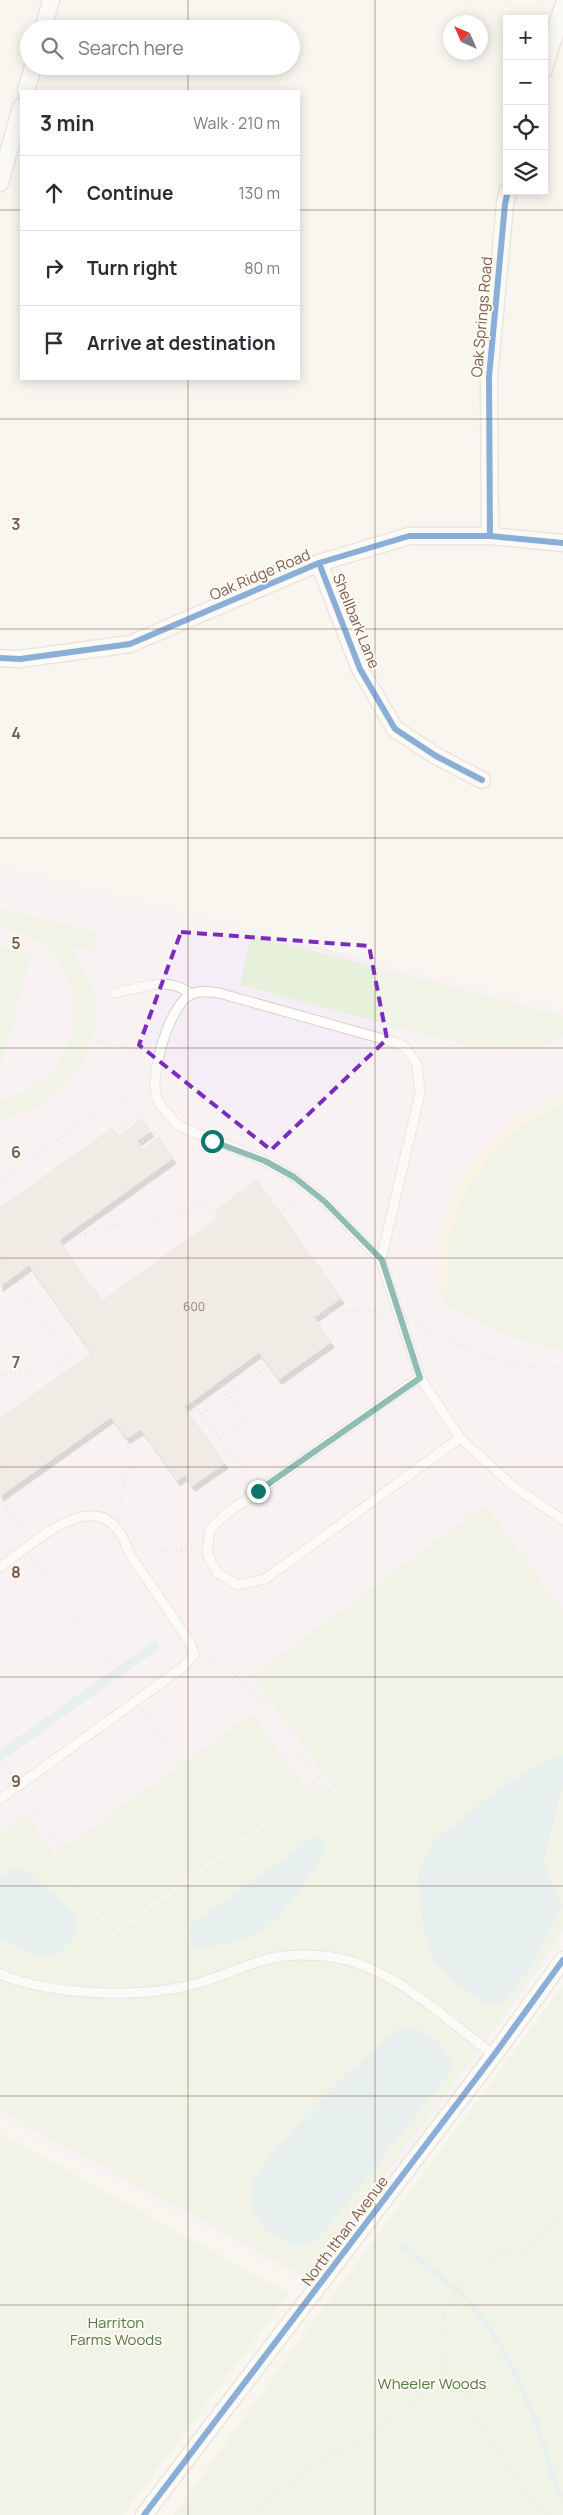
<!DOCTYPE html>
<html lang="en">
<head>
<meta charset="utf-8">
<style>
	body { margin:0; font-family:Manrope,sans-serif; background:#f2f2f3; color:#2b2b33 }
	.controls { position:absolute; right:15px; top:15px; display:grid; overflow:hidden; border-radius:0px; box-shadow:0 2px 12px #0003 }
	.controls button { width:45px; height:45px; display:grid; place-items:center; padding:0; border:0; border-bottom:1px solid #e1e1e2; background:#fff; color:#2b2b33; font:25px sans-serif }
	.compass { position:absolute; left:443px; top:15px; width:45px; height:45px; border-radius:50%; background:#fff; box-shadow:0 2px 12px #0003; rotate:315deg }
	.stop { position:absolute; width:15px; height:15px; margin:-11px; border:4px solid #0f766e; border-radius:50%; background:#fff }
	.stop.end { background:#0f766e; border-color:#fff; box-shadow:0 1px 5px #0008 }
	.list { margin:0; padding:0; list-style:none }
	h2 { display:flex; justify-content:space-between; align-items:center; height:65px; margin:0; padding:0 20px; font-size:21px }
	h2 small { font-size:16px; font-weight:400; color:#7c7c81 }
	.list li { display:grid; grid-template-columns:32px 1fr auto; gap:15px; align-items:center; box-sizing:border-box; height:75px; padding:0 20px; border-top:1px solid #e1e1e2 }
	.list b { display:block; font-size:19px; white-space:nowrap }
	.list em { font-size:16px; font-style:normal; color:#7c7c81 }
	.icon { flex:none; width:28px; height:28px; fill:none; stroke:currentColor; stroke-width:2; stroke-linecap:round; stroke-linejoin:round }
	.map { position:relative; flex:none; width:563px; height:2515px; overflow:hidden }
	.search { position:absolute; background:#fff; box-shadow:0 2px 12px #0003; left:20px; top:20px; width:280px; height:55px; display:flex; align-items:center; gap:12px; box-sizing:border-box; padding:0 18px; border-radius:28px; color:#7c7c81; font-size:19px }
	.panel { position:absolute; background:#fff; box-shadow:0 2px 12px #0003; left:20px; top:90px; width:280px; height:290px; border-radius:0px }
	.map>svg:first-child { display:block }
</style>
</head>
<body>
<div class="map">
<svg width="563" height="2515" viewBox="0 0 563 2515">
	<defs>
		<filter id="shadow"><feDropShadow dx="3" dy="5.5" stdDeviation="0" flood-color="#0004"/></filter>
	</defs>
	<rect width="100%" height="100%" fill="#f9f5f0"/>
	<path fill="#f6eef6" d="M0,866L563,1010V1933L553,1952L406,2156L308,2283L0,2118Z"/>
	<g fill="#e7f0db">
		<path d="M0,909L96,932L93,950L69,945C83,964 96,990 95,1015C93,1069 52,1111 0,1119V1099C83,1088 103,970 26,935C18,932 8,931 0,929Z"/>
		<path d="M251,935L563,1016V1036L542,1047L483,1050L240,985Z"/>
		<path d="M0,946L31,955L0,1068Z"/>
		<path d="M563,1095V1351L500,1334L444,1303C417,1219 484,1123 563,1095Z"/>
		<path d="M485,1505L563,1611V1669L357,1820L252,1676Z"/>
		<path d="M563,1671V1928L549,1953L502,2018L308,2278L0,2111V1834L26,1814L113,1937L325,1783L356,1823Z"/>
		<path d="M252,1714L308,1791L113,1931L56,1853Z"/>
		<path d="M563,1985V2515H174L299,2341Z"/>
		<path d="M0,2133L289,2294L123,2515H0Z"/>
	</g>
	<path fill="#fbf2d9" d="M563,1095V1103C488,1135 441,1207 448,1289L439,1287C432,1204 485,1123 563,1095Z"/>
	<g fill="#d0e8ea">
		<path d="M155,1640L161,1647L0,1762V1750Z"/>
		<path d="M560,1753L563,1755V1782L543,1862L562,1906L534,1962L502,2005L481,2002L455,1982L433,1960L422,1922L418,1872L433,1841L504,1785Z"/>
		<path d="M315,1836L327,1842C321,1864 281,1921 262,1931C242,1942 217,1945 195,1950L189,1926Z"/>
		<path d="M23,1868L72,1912L78,1925L69,1943L57,1955L37,1956L0,1939V1877L10,1870Z"/>
		<path d="M402,2026C433,2032 441,2039 453,2068L329,2226L314,2242L294,2246L267,2230L251,2208L252,2181L279,2143L347,2074Z"/>
	</g>
	<g fill="none" stroke-linecap="round" stroke-linejoin="round">
		<path stroke="#d0e8ea" stroke-width="5" d="M401,2245C427,2266 456,2286 478,2313C518,2365 541,2431 558,2493L563,2495"/>
	</g>
	<path fill="#e6ded7" stroke="#e2d8d2" filter="url(#shadow)" d="M142,1119L151,1131L137,1141L143,1149L159,1137L173,1158L59,1240L102,1301L219,1217L215,1211L257,1180L341,1298L314,1317L331,1342L279,1379L259,1352L184,1407L225,1463L192,1486L185,1475L177,1480L141,1429L127,1438L111,1417L0,1496V1418L92,1353L29,1265L0,1286V1208L112,1128L118,1136Z"/>
	<g fill="none" stroke-linecap="round" stroke-linejoin="round">
		<g stroke="#d7d1cb" stroke-width="11">
			<g id="lane">
				<path d="M115,993C143,988 167,975 191,994"/>
				<path d="M381,1260L420,1093L417,1064L405,1047L397,1043L219,993C210,992 200,990 192,994C170,1002 150,1074 156,1095C159,1106 171,1118 179,1126L265,1161L294,1177L324,1201L359,1237L381,1260L420,1377"/>
				<path d="M460,1438L265,1579L238,1585L217,1573L207,1553L210,1529L226,1514L420,1377L460,1438L513,1486L563,1520"/>
				<path d="M0,1567C40,1539 104,1475 129,1553L191,1644L194,1655L183,1667L0,1799"/>
				<path d="M0,1974C52,1996 143,1999 198,1983C224,1976 250,1962 277,1957C301,1953 333,1955 356,1963C404,1978 453,2025 494,2055"/>
			</g>
		</g>
		<g stroke="#d7d1cb" stroke-width="19">
			<g id="street">
				<path d="M43,29L51,0"/>
				<path d="M544,69L563,6"/>
				<path d="M26,91L33,66"/>
				<path d="M0,183L21,107"/>
				<path d="M490,536L489,377L505,204L508,191"/>
				<path d="M319,563L360,669L395,729L436,756L482,780"/>
				<path d="M0,658L20,659L130,644L319,563L409,536H490L563,543"/>
				<path d="M144,2515L494,2055L563,1960"/>
			</g>
		</g>
		<g stroke="#dcd5d0" stroke-width="3" stroke-dasharray="1 4" stroke-linecap="butt">
			<path d="M92,1039L148,1053"/>
			<path d="M115,1132L149,1107"/>
			<path d="M139,1144L163,1127"/>
			<path d="M0,1181L80,1123L109,1106L144,1094"/>
			<path d="M200,1201L215,1220"/>
			<path d="M280,1213L301,1198"/>
			<path d="M62,1244C74,1238 85,1232 97,1229C115,1224 133,1225 151,1222C185,1215 221,1193 238,1163"/>
			<path d="M29,1265L21,1284L25,1297L69,1358"/>
			<path d="M319,1314L365,1309L385,1316"/>
			<path d="M417,1324C465,1349 505,1371 561,1367"/>
			<path d="M0,1375L53,1368L88,1347"/>
			<path d="M192,1401L247,1478"/>
			<path d="M203,1414L269,1365"/>
			<path d="M220,1439L247,1419L229,1395"/>
			<path d="M0,1497L8,1508"/>
			<path d="M119,1507L126,1474L137,1457L123,1437V1434"/>
			<path d="M0,1514L8,1508L26,1532"/>
			<path d="M146,1552L192,1549"/>
			<path d="M32,1559L57,1593"/>
			<path d="M68,1608L94,1644"/>
			<path d="M206,1657C250,1674 290,1741 319,1779L306,1788"/>
			<path d="M105,1659L128,1691"/>
			<path d="M142,1710L180,1764"/>
			<path d="M0,1761L10,1774"/>
			<path d="M25,1796L62,1847"/>
			<path d="M256,2515L265,2503L317,2462L363,2441L425,2391L444,2371"/>
			<path d="M546,2515L528,2496L478,2420L463,2391L444,2371L439,2348L444,2316L454,2294L468,2279L492,2257L524,2249L563,2216"/>
		</g>
		<use href="#lane" stroke="#fefefd" stroke-width="9"/>
		<use href="#street" stroke="#fefefd" stroke-width="16"/>
		<g stroke="#fffaf3" stroke-width="9">
			<g id="cycleway">
				<path d="M490,536L489,377L505,204L508,191"/>
				<path d="M319,563L360,669L395,729L436,756L482,780"/>
				<path d="M0,658L20,659L130,644L319,563L409,536H490L563,543"/>
				<path d="M144,2515L494,2055L563,1960"/>
			</g>
		</g>
		<use href="#cycleway" stroke="#0057b8" stroke-width="6"/>
	</g>
	<g fill="none" stroke-linecap="round" stroke-linejoin="round">
		<path stroke="#0f766e" stroke-width="6" d="M212,1141L265,1161L294,1177L324,1201L382,1260L420,1378L258,1491"/>
	</g>
	<path d="M0 0H563V2515H0ZM181,932L369,946L387,1039L271,1150L139,1045Z" fill="#f9f5f0" fill-opacity=".55" fill-rule="evenodd"/>
	<path fill="none" stroke="#7b2cbf" stroke-width="4" stroke-dasharray="10 6" stroke-linejoin="round" d="M181,932L369,946L387,1039L271,1150L139,1045Z"/>
	<path fill="none" stroke="#7a5c4d" stroke-width="1" stroke-opacity="0.55" d="M188,0V29M375,0V2515M188,66V91M0,210H21M299,210H563M188,379V2515M0,419H563M0,629H563M0,838H563M0,1048H563M0,1258H563M0,1467H563M0,1677H563M0,1886H563M0,2096H563M0,2305H563"/>
	<g text-anchor="middle" stroke-width="4" stroke-linejoin="round" paint-order="stroke">
		<g font-size="12" fill="#977e72">
			<text x="194" y="1311">600</text>
		</g>
		<g font-size="15" fill="#7a5c4d" stroke="#fffaf3">
			<text transform="translate(482 317) rotate(-85)" y="5">Oak Springs Road</text>
			<text transform="translate(260 575) rotate(-23)" y="5">Oak Ridge Road</text>
			<text transform="translate(356 621) rotate(68)" y="5">Shellbark Lane</text>
			<text transform="translate(345 2231) rotate(-53)" y="5">North Ithan Avenue</text>
		</g>
		<g font-size="15" fill="#537a41" stroke="#fffaf3">
			<text x="116" y="2328">Harriton<tspan x="116" dy="17">Farms Woods</tspan></text>
			<text x="432" y="2389">Wheeler Woods</text>
		</g>
	</g>
	<g font-size="16" text-anchor="middle" font-weight="bold" fill="#7a5c4d" stroke="#fffaf3" stroke-width="4" stroke-linejoin="round" paint-order="stroke">
		<text x="16" y="530">3</text>
		<text x="16" y="739">4</text>
		<text x="16" y="949">5</text>
		<text x="16" y="1158">6</text>
		<text x="16" y="1368">7</text>
		<text x="16" y="1578">8</text>
		<text x="16" y="1787">9</text>
	</g>
</svg>
<div class="controls">
<button>+</button>
<button>−</button>
<button><svg class="icon" aria-label="locate" viewBox="0 0 24 24"><circle cx="12" cy="12" r="6"/><path d="M12 2v4M12 18v4M2 12h4M18 12h4"/></svg></button>
<button><svg class="icon" aria-label="layers" viewBox="0 0 24 24"><path d="M12 4l9 5-9 5-9-5zM3 14l9 5 9-5"/></svg></button>
</div>
<svg class="compass" viewBox="-18 -18 36 36"><path d="M0-13l5 13h-10z" fill="#e53935"/><path d="M0 13l5-13h-10z" fill="#7c7c81"/></svg>
<div class="stop" style="left:212px;top:1141px"></div>
<div class="stop end" style="left:258px;top:1491px"></div>
<div class="search"><svg class="icon" aria-label="search" viewBox="0 0 24 24"><circle cx="10" cy="10" r="6"/><path d="M15 15l6 6"/></svg>Search here</div>
<section class="panel">
<h2>3 min<small>Walk · 210 m</small></h2>
<ul class="list">
<li><svg class="icon" aria-label="ahead" viewBox="0 0 24 24"><path d="M12 20V5M6 11l6-6 6 6"/></svg><div><b>Continue</b></div><em>130 m</em></li>
<li><svg class="icon" aria-label="right" viewBox="0 0 24 24"><path d="M7 20v-9h11M14 6l5 5-5 5"/></svg><div><b>Turn right</b></div><em>80 m</em></li>
<li><svg class="icon" aria-label="arrive" viewBox="0 0 24 24"><path d="M6 21V4h12l-3 4 3 4H6"/></svg><div><b>Arrive at destination</b></div></li>
</ul>
</section>
</div>
</body>
</html>
